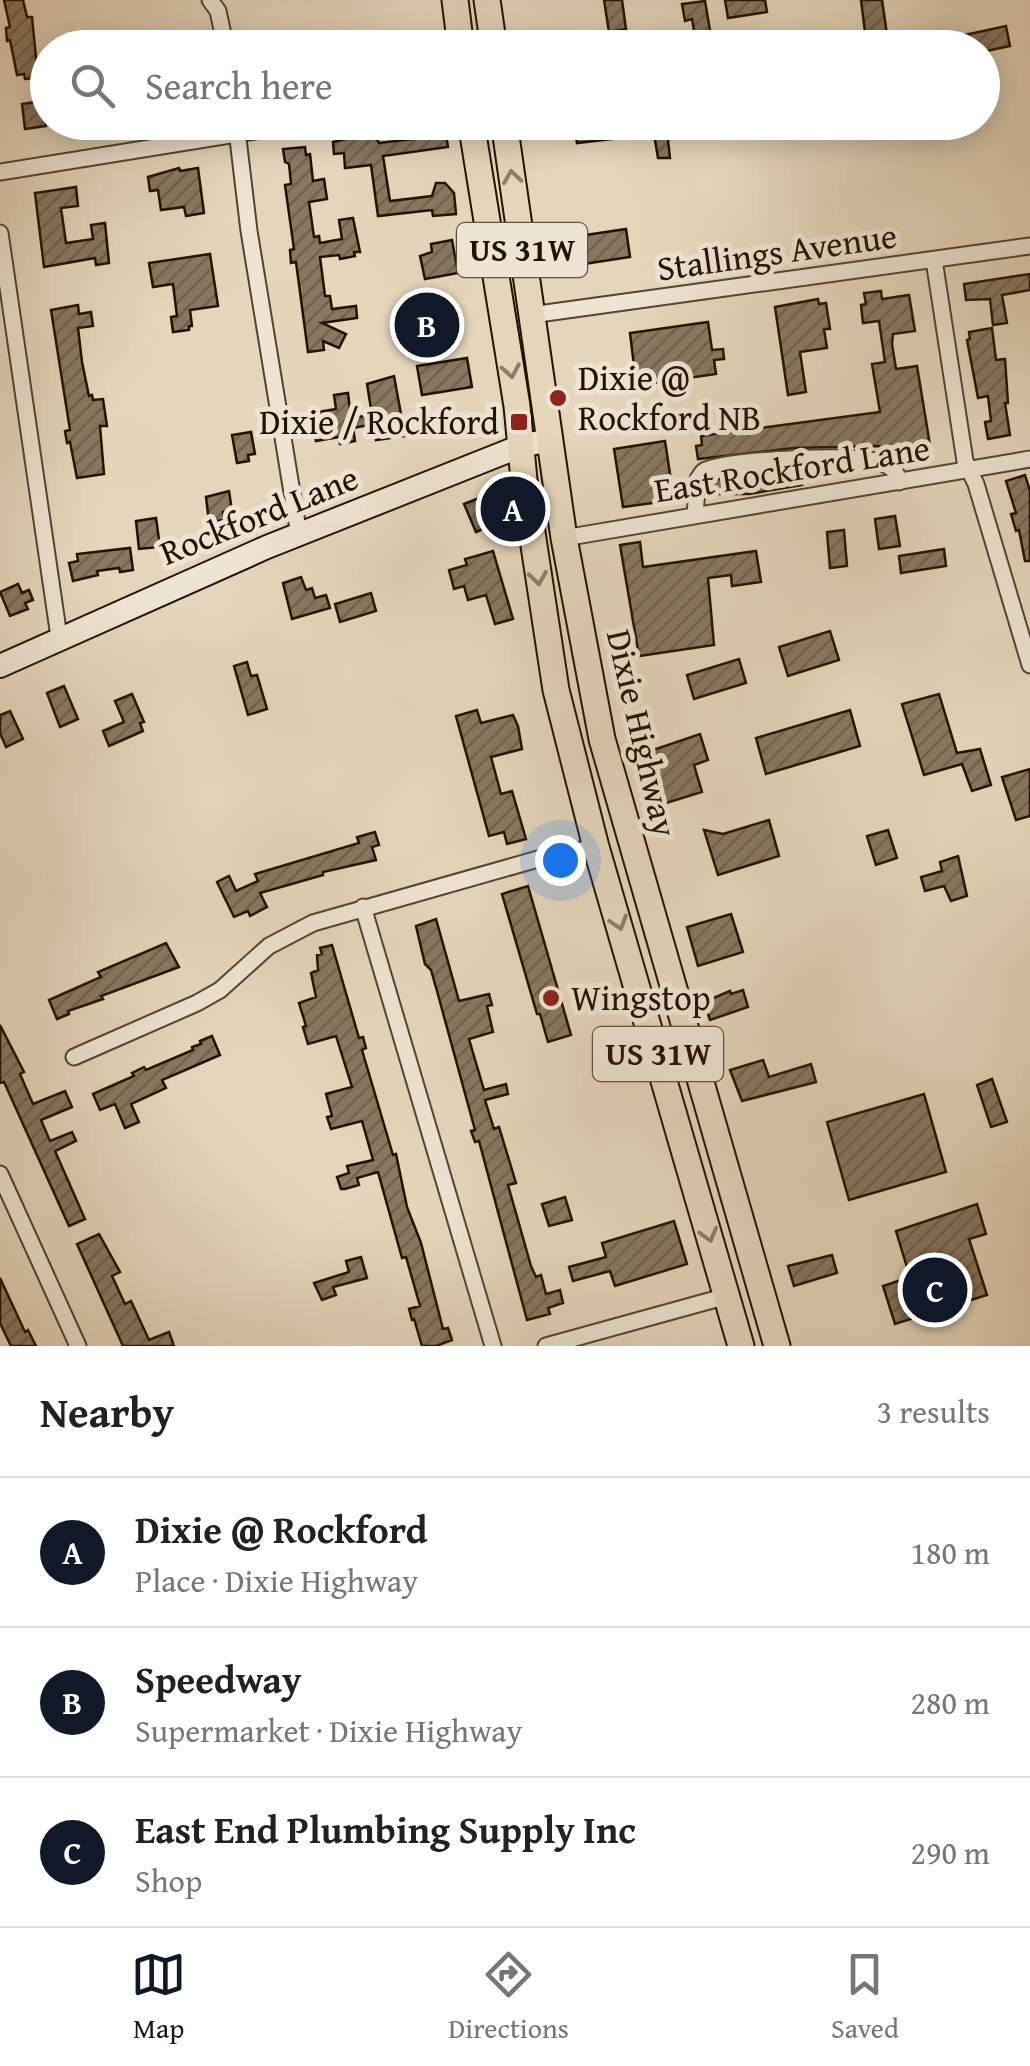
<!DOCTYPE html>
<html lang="en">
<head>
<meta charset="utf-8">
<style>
	body { margin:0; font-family:"Gentium Book Plus",serif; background:#f2f2f2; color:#222 }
	.you { position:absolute; left:560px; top:860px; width:35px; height:35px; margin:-25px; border:8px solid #fff; border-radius:50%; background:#1a73e8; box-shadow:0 0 0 15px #1a73e833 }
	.badge { display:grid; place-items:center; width:65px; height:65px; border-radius:50%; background:#111827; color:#fff; font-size:32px; font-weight:700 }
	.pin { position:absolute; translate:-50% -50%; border:5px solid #fff; box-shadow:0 2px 10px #0006 }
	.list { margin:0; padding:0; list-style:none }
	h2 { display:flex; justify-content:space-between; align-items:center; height:130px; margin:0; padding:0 40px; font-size:42px }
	h2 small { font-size:32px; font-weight:400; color:#767676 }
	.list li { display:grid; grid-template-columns:65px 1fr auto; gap:30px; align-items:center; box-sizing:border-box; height:150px; padding:0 40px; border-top:2px solid #e0e0e0 }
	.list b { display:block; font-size:38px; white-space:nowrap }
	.list p { margin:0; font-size:32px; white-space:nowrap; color:#767676 }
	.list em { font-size:32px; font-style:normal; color:#767676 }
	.icon { flex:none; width:55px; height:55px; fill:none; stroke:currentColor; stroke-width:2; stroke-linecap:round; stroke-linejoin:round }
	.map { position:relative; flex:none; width:1030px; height:1346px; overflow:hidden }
	.search { position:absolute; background:#fff; box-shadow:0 5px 25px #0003; left:30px; right:30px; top:30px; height:110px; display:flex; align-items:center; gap:25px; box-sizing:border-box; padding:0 35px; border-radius:55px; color:#767676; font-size:38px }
	.sheet { height:580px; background:#fff }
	nav { display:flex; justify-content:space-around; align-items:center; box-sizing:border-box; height:140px; border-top:2px solid #e0e0e0; background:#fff; font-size:28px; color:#767676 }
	nav a { display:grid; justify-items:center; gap:5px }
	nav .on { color:#111827 }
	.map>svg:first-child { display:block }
</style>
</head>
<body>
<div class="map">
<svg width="1030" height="1346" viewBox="0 0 1030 1346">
	<defs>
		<pattern id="building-hatch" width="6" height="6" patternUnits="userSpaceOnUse" patternTransform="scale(2.5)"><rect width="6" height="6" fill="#887861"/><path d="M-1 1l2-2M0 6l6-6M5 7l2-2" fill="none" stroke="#6f614e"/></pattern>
	</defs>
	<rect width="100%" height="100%" fill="#e5d6bb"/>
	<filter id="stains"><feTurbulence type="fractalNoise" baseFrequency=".002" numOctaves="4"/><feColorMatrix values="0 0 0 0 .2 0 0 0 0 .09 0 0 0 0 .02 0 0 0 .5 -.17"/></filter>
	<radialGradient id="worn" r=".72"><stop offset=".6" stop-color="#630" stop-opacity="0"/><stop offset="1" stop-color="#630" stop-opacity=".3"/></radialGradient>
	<g fill="url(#building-hatch)" stroke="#241200" stroke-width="2.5">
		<path d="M4,0H23L27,17H32L38,78L25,79L24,74L17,75L10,40L7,41L6,28L10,27Z"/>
		<path d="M604,0H622L626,29L609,32Z"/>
		<path d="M725,0H765L767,12L728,18Z"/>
		<path d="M861,0H882L889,48H867Z"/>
		<path d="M705,1L713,48H697L692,19L685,21L682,4Z"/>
		<path d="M1006,26L1010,46L982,52V48H929L928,43Z"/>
		<path d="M42,101L46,126L25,129L22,104Z"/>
		<path d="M574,122H666L670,158H658L654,134L577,143Z"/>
		<path d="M444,123L448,147L383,156L390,201L432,196L436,183H445L454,193L456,214L433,216L432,210L378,216L371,165L345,168L344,153L334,154L333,142L373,133L379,143L414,139L412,127Z"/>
		<path d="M305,147L306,155L310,154L313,181L324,179L327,199L309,202L314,237L319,236L320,243L342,239L339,220L353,218L360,252H354L355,256L340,259L339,255L320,257L325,296H330L332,309L356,306L357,318L322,323L346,334L339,348L323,341L324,350L308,352L296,262L291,263L290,250L294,249L285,185L291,184L289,164L285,162L283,149Z"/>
		<path d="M179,168L180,171L198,168L204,213L186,216L184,207L161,210L158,190L150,191L148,177Z"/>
		<path d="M76,187L78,206L61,208L66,243L93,239L91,225L105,223L109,263L96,265L95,258L44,267L35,193Z"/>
		<path d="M626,229L630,257L577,265L572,237Z"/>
		<path d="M452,240L458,273L425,279L420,256L432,252L431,244Z"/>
		<path d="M210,254L218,306L190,310L192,326H189V330L173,332L171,317L177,316L173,284L153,287L149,263Z"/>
		<path d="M1030,274V290L1002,295L1007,323L993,325L990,299L966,300L964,284Z"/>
		<path d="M881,291L882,299L909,295L915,331L893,334L892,344L896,369L917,366L930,445L887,453L880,451V446L794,448L698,459L696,446L702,445L701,436L880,412L872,364L885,362L879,321L863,323L861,305L866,304L864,293Z"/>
		<path d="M818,299L819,304L826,303L830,329H824L827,348L800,352L806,392L788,395L775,307Z"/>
		<path d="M78,305L79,314L91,312L93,326L78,328L82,362L89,396L92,395L93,400L103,399L107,426H100L104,474L77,478L70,442L67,443L65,431L70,430L51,310Z"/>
		<path d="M449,308L453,335L405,343L401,315Z"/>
		<path d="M708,322L712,350L723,349L724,359L714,360L716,374L640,385L636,382L630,333Z"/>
		<path d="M992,328L996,360L1005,359L1008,403H1005L1010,435L988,439L985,422L991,421L988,396L978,398L967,340L970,339L969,332Z"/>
		<path d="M467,358L472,387L422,395L417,366Z"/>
		<path d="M394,376L405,436L376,440L374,424L353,428L355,441L340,444L339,437L316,441L312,413L336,409L334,395L348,393L351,418L372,415L367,384Z"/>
		<path d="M251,432L255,454L248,455L249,461L237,463L232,435Z"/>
		<path d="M665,441L674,500L623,507L614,449Z"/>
		<path d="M800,470L802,485L749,494H709L712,480Z"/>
		<path d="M1025,475L1030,491V561H1025L1019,530L1016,531L1011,514L1016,513L1006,481Z"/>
		<path d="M229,491L232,511L223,512L224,520L209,522L206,497Z"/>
		<path d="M494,492L499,504L511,502L513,516L476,532L464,504Z"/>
		<path d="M895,516L900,546L879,549L875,519Z"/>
		<path d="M156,518L160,547L139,549L136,521Z"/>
		<path d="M844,530L847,566L830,568L827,532Z"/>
		<path d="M640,542L643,567L756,551L761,582L732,586L731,575L708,578L714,645L639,656L620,545Z"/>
		<path d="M130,548L133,570L120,572L119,568L97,571L98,575L73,581L69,563L78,561L77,554Z"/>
		<path d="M944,549L946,566L901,573L899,556Z"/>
		<path d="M493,551L513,619L495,624L486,595L468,600L464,586L454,589L449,570L467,565L465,559Z"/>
		<path d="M301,577L306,590L312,588L315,598L326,595L330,608L292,619L283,583Z"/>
		<path d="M18,584L22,593L29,590L33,600L25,603L28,609L10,616L0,592Z"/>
		<path d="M371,593L376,611L340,622L335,604Z"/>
		<path d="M830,631L839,660L788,676L779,647Z"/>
		<path d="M739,659L746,683L694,699L687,675Z"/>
		<path d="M247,662L251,676L257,675L267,709L248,715L234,666Z"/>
		<path d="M64,686L78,719L60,727L47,693Z"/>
		<path d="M132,694L144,722L140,723L143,731L109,746L103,731L124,722L115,701Z"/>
		<path d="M939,694L957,753L980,749L991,785L972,791L962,764L924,775L902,704Z"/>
		<path d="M477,710L481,723L513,715L518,726L522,749L491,757L501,794L512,791L526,839L507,844L504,832L489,836L456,716Z"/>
		<path d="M850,710L860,746L766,774L756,738Z"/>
		<path d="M10,711L23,739L6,747L0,733V715Z"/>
		<path d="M700,734L708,760L694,765L702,792L663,804L647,752Z"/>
		<path d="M1030,769V816L1016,820L1002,777Z"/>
		<path d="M769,820L779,856L718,875L704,830L723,834Z"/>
		<path d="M888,830L897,858L876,865L867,836Z"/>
		<path d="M375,832L379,845L372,847L376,860L323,872V875L260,893L267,907L250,916L248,911L234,917L217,882L229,876L236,891L258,881L255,874L359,843L357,837Z"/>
		<path d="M958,856L967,896L951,901L944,886L925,891L921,877L942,871L940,862Z"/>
		<path d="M528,886L571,1035L548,1042L540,1014H537L502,894Z"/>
		<path d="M731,914L743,952L698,966L687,927Z"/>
		<path d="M436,919L459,1001L489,994L492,1005L487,1006L493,1032L469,1039L484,1090L506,1084L508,1094L485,1100L494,1129L499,1127L516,1183L508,1185L531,1266L536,1277L541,1275L546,1294L560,1290L563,1303L548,1308L550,1314L527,1320L479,1141L475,1142L471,1131L475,1130L437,991L431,970L425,964L416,926Z"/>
		<path d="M166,943L179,967L101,996L103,999L68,1011L69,1014L57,1019L49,1000L101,977L98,972Z"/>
		<path d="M332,945L359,1038L363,1037L366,1048L362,1050L393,1155L396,1154L407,1207L421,1243L443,1329L448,1328L452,1340L436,1346H422L414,1319L412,1320L409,1309L420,1306L406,1257L402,1258L378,1172L357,1178L359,1185L345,1189H341L337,1177L349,1173L347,1166L373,1160L362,1121L331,1129L327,1117L332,1116L326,1094L352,1087L336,1036L308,1044L303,1027L306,1026L299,1003L316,997L311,973L318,970L317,955L322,954L320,948Z"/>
		<path d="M743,990L748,1007L710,1020L704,1002L730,991L731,994Z"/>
		<path d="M0,1025L24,1072L20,1074L33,1104L65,1091L72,1107L41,1120L50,1141L72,1132L76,1141L55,1151L85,1219L69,1226L4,1082L0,1083Z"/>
		<path d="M212,1036L220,1055L162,1080L166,1088L131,1104L139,1122L125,1128L115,1104L100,1110L93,1094L134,1076L132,1073L144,1067L146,1070L193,1050L192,1047L201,1044L200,1041Z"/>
		<path d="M763,1060L769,1077L811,1064L816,1082L742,1101L730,1070Z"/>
		<path d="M992,1079L1007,1122L991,1127L977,1085Z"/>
		<path d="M924,1094L946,1172L849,1200L827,1122Z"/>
		<path d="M565,1197L572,1220L549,1226L542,1204Z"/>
		<path d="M977,1204L986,1234L969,1239L987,1295L895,1324L883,1286L910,1277L896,1231Z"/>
		<path d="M674,1221L687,1264L615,1286L610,1271L573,1281L569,1267L606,1257L602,1243Z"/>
		<path d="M99,1234L120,1272L112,1276L125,1304L131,1301L149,1340L169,1332L174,1346H123L77,1244Z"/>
		<path d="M832,1255L837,1273L794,1286L788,1266Z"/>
		<path d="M361,1257L367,1278L333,1287L336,1295L322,1300L314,1283L349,1272L346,1261Z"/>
		<path d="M0,1278L25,1332L28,1330L36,1346H11L0,1323Z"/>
	</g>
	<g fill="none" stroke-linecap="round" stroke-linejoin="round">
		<g stroke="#54432f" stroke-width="19">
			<g id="minor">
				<path d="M210,0L218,11L226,48"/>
				<path d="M236,122L249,231L299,535"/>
				<path d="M0,172L311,122"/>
				<path d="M0,233L59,637"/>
				<path d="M934,260L965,461L976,484L1030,665"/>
				<path d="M531,315L1030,246"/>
				<path d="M695,514L698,479C702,473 702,471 709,469C735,460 854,453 879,462C890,465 898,472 899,482"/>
				<path d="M564,538L1030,459"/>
				<path d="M363,907L493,1346"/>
				<path d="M74,1057L197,1003L220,990L269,946L313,923L545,857L596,847"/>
				<path d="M0,1174L78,1346"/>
				<path d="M546,1346L727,1296"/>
			</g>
		</g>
		<g stroke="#241200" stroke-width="26">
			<path id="secondary" d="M0,666L267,547L521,446L549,440"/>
		</g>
		<g stroke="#241200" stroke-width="29">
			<g id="primary">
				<path d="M455,0L461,48"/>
				<path d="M487,0L494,48"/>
				<path d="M471,122L517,406L524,480L556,690L596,847L741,1346"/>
				<path d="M504,122L564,538L602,739L777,1346"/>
			</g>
		</g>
		<use href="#minor" stroke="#eee4d3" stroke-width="15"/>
		<use href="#secondary" stroke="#eee4d3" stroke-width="22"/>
		<use href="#primary" stroke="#e5d6bb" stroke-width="25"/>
	</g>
	<defs><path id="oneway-chevron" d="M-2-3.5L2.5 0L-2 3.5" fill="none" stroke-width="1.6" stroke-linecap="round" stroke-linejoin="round" transform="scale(2.5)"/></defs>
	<g stroke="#8e7e67">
		<use href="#oneway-chevron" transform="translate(512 177) rotate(-98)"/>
		<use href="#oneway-chevron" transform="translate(511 371) rotate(80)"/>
		<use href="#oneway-chevron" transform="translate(538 578) rotate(82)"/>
		<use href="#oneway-chevron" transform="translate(619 923) rotate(73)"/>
		<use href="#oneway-chevron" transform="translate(709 1235) rotate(74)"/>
	</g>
	<g fill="#8f2418" stroke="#eee4d3" stroke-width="4">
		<circle cx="558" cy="398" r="10"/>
		<rect x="509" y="412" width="20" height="20" rx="5"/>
		<circle cx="551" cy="998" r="10"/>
	</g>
	<g text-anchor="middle" stroke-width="10" stroke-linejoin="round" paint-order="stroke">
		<g fill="#eee4d3" stroke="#61513f" stroke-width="2.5">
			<rect x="457" y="223" width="130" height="54" rx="8"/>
			<rect x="593" y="1027" width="130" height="54" rx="8"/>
		</g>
		<g font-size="32" font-weight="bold" fill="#241200">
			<text x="522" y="261">US 31W</text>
			<text x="658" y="1065">US 31W</text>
		</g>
		<g font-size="35" fill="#241200" stroke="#eee4d3">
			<text transform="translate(777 252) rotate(-8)" y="12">Stallings Avenue</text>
			<text transform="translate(792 469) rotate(-9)" y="12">East Rockford Lane</text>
			<text transform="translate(259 515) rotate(-22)" y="12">Rockford Lane</text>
			<text transform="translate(642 733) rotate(77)" y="12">Dixie Highway</text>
		</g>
		<g font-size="35" fill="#241200" stroke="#eee4d3" text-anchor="start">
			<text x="578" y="390">Dixie @<tspan x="578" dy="40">Rockford NB</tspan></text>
			<text x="499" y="434" text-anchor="end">Dixie / Rockford</text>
			<text x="571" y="1010">Wingstop</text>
		</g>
	</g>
	<rect width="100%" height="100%" filter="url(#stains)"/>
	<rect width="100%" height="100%" fill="url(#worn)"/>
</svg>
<div class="you"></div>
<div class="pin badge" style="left:513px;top:509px">A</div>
<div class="pin badge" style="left:427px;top:325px">B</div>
<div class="pin badge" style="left:935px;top:1290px">C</div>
<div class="search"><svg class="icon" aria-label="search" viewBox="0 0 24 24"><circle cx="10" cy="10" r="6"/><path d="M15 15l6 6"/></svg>Search here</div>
</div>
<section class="sheet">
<h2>Nearby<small>3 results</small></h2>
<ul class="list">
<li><span class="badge">A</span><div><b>Dixie @ Rockford</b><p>Place · Dixie Highway</p></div><em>180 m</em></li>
<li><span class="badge">B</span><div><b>Speedway</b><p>Supermarket · Dixie Highway</p></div><em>280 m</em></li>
<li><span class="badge">C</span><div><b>East End Plumbing Supply Inc</b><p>Shop</p></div><em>290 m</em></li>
</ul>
</section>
<nav>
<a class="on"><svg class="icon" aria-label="map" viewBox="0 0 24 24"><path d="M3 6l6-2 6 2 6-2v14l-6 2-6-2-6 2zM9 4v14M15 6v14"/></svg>Map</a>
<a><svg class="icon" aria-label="directions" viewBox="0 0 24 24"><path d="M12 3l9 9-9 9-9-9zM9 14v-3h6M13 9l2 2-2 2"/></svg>Directions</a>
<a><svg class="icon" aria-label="saved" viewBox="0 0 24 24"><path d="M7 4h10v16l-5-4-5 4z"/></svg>Saved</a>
</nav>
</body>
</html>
